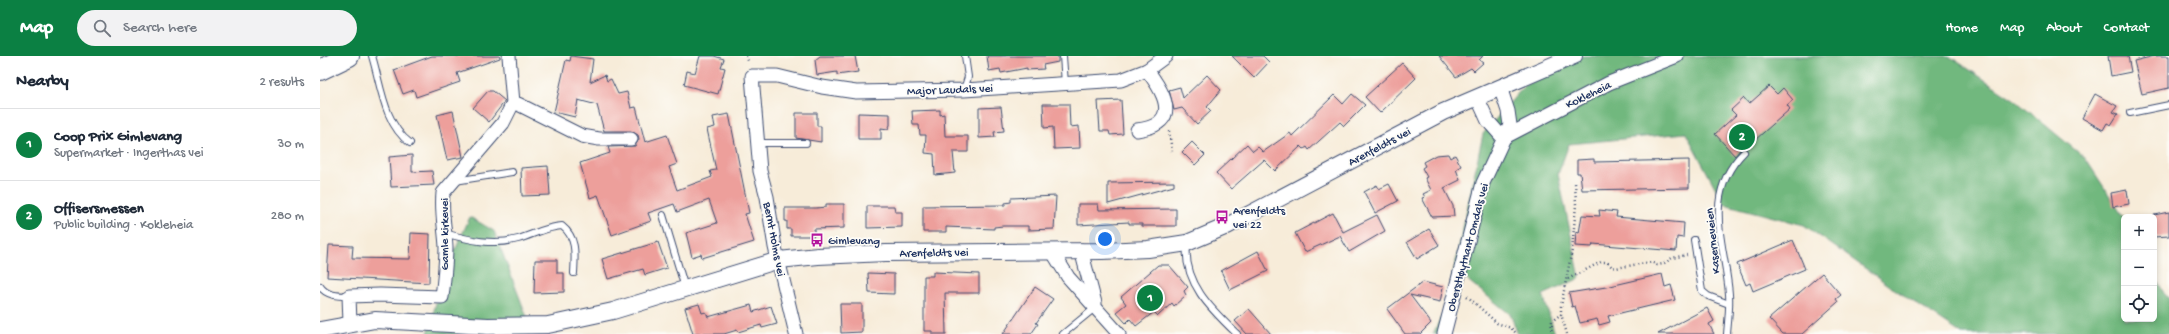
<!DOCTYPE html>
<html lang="en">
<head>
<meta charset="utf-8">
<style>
	body { margin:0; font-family:"Gochi Hand",sans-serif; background:#f2f2f3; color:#1f2937 }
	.controls { position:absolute; right:12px; bottom:12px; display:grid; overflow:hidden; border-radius:6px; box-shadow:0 2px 6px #0003 }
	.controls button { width:36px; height:36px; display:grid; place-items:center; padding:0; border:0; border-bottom:1px solid #e0e1e3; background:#fff; color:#1f2937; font:20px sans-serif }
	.you { position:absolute; left:785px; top:183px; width:14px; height:14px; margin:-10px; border:3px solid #fff; border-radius:50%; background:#1a73e8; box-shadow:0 0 0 6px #1a73e833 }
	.badge { display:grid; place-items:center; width:26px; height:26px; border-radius:50%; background:#0b8043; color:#fff; font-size:13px; font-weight:700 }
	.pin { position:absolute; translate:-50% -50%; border:2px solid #fff; box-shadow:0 1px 4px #0006 }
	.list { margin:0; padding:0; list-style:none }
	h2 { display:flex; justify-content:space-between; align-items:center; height:52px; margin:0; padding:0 16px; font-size:17px }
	h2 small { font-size:13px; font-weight:400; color:#747a83 }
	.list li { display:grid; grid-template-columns:26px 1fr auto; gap:12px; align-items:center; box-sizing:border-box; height:72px; padding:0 16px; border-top:1px solid #e0e1e3 }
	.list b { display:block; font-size:15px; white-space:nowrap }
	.list p { margin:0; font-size:13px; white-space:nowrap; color:#747a83 }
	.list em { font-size:13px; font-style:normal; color:#747a83 }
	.icon { flex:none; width:22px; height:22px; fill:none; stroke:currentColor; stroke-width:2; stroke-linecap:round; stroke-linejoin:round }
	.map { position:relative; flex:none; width:1849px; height:278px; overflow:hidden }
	header { display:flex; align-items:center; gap:24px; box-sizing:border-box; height:56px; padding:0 20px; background:#0b8043; color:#fff }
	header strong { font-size:19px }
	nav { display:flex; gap:22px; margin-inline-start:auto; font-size:14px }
	.search { width:280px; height:36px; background:#f2f2f3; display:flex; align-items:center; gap:10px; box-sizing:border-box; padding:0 14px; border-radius:22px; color:#747a83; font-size:15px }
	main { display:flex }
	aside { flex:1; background:#fff }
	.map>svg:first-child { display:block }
</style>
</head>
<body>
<header>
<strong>Map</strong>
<div class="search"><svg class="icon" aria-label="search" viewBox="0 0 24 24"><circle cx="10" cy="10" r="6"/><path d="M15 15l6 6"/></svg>Search here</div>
<nav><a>Home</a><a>Map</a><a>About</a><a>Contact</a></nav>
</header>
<main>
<aside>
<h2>Nearby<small>2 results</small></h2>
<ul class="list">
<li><span class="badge">1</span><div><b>Coop Prix Gimlevang</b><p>Supermarket · Ingerthas vei</p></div><em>30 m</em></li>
<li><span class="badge">2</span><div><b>Offisersmessen</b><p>Public building · Kokleheia</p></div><em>280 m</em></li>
</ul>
</aside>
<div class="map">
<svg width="1849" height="278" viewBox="0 0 1849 278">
	<rect width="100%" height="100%" fill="#fdfcf7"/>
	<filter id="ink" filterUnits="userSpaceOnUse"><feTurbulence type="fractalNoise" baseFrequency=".025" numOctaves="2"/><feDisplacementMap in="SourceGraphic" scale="8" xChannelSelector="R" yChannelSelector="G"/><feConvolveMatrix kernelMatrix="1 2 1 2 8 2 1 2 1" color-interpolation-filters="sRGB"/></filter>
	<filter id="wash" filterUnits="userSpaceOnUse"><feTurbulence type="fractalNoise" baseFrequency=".012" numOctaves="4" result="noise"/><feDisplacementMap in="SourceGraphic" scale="16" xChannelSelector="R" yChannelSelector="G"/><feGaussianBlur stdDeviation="0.9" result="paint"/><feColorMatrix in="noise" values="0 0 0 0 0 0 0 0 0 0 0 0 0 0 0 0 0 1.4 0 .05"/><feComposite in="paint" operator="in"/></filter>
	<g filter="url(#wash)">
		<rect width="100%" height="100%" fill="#f7ecd9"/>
		<g fill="#71b87e" stroke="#46746e">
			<path d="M1263,0H1629L1695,44L1765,102L1804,162V263H1834V219L1845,239L1849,241V278H1642L1580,237L1484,169L1404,148L1366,77L1249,88L1238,118L1260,222L1223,239L1235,278H1197L1191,259L1140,218L1124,278H1113L1126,251L1163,78L1205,29Z"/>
			<path d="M150,161L174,175L207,261L222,278H108L122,223Z"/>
		</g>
		<g id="blocks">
			<g fill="#ed9f9b">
				<path d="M112,0H180V2L137,17L140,26L96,41L94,34L83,38L74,14Z"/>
				<path d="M251,0L273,3L270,26L285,19L287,25L291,23L298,38L307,36L311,52L316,51L325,86L347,79L357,108L349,111L357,134L392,121L390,115L396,114L387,73L395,71L393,61L409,58L429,157L425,158L434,186L382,202L381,198L372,201L366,177L397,167L389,144L357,156L354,148L328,157L331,165L292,179L278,139L270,142L260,107L290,97L288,91L315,90L319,83L318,79L311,75H284L277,49L258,44L255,61L234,56L246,4L250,5Z"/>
				<path d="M380,0H394L404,3L401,11L405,12L398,38L364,29L367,15L375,17Z"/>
				<path d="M500,0H535L538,16L517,19V16L497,19L495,4Z"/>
				<path d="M667,0H738V6L723,9L724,13L707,14V12L681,17L680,13L669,15Z"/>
				<path d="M912,0H943L949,6L934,22Z"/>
				<path d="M1119,0H1163L1159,4L1163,7L1154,15L1151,12L1136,21Z"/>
				<path d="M1788,0H1808L1811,16L1791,20Z"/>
				<path d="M1835,0H1849V32L1822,38L1814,5Z"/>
				<path d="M1082,7L1096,22L1060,57L1045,41Z"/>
				<path d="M887,19L901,34L887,51L891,55L877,68L862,52L854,54L849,34L860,31L863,42Z"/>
				<path d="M1449,30L1457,38L1463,32L1473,44L1467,49L1470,53L1426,92L1421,93L1415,100L1395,78L1416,59L1411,54L1424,42L1429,48Z"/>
				<path d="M168,35H173L185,45L169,66L153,52Z"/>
				<path d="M1032,38L1045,49L1024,70L1020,66L989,94L987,91L984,93L981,90L955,115L944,104L911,133L896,117L927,88L933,95L938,91L943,96L970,77L972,80L1014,39L1023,48Z"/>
				<path d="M1775,38L1797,50L1793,56L1798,58L1791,69L1787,67L1783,74L1762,62Z"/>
				<path d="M801,44L803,78L790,79L789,75H780L778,45Z"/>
				<path d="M723,48H749L750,71L759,70L760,92L734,93L733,71L724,72Z"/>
				<path d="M681,51L684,75L674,76L675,81L659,82V52Z"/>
				<path d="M620,54V59L624,58L625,80H648V96H633L635,117L615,119L614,98L605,97L606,79H600L599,69H593L592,55Z"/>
				<path d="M133,55L143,101L127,104L117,59Z"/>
				<path d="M476,57H497V70H501V86L476,82Z"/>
				<path d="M538,57L570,58V69L568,73L561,72V83H538Z"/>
				<path d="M872,86L885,99L875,109L862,96Z"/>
				<path d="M1128,98L1130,102L1135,99L1141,110L1136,113L1140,124L1124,132L1133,150L1134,160L1112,161L1102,142L1105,141L1103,138L1111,134L1105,122L1107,121L1102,112L1105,110L1103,106L1116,99Z"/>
				<path d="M92,99V116L112,115L114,129L71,131L69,101Z"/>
				<path d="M1274,103V106L1369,104V132L1262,134L1260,117H1257V104Z"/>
				<path d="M228,110L230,139L202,140L201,112Z"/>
				<path d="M854,126V130L788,148V127Z"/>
				<path d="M1069,128L1078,145L1055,157L1044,136L1057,129L1059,133Z"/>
				<path d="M1807,134L1809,148L1793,151L1791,137Z"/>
				<path d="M736,140L734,173L708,174V170H683L674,171V173L626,171V176H603V150L685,149V147L691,146V142Z"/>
				<path d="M506,148H524V172L494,173V180H471V173H467V165H465V152H496L506,151Z"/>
				<path d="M758,148H778L779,154L856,153V170H822V168H809V166L758,169Z"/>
				<path d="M547,150H574L575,156H582V171L547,172Z"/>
				<path d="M1279,154L1297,156L1296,161L1364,167L1363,182L1357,181L1356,195L1273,188L1272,191L1255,190L1256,176L1259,177L1262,159L1280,160Z"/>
				<path d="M1849,156V180L1834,181V159Z"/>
				<path d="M1013,157L1023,176L1057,159L1065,175L1029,196L1020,180L985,196L975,177Z"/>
				<path d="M1109,173L1119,189L1097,203L1087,186Z"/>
				<path d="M91,177L110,178L109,227L7,221L9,189L33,190L32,202L90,203Z"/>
				<path d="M1473,184L1485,213L1433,235L1430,227L1426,229L1417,208Z"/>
				<path d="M338,186L347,212L325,219L323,213L288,223L282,203Z"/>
				<path d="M938,195L948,215L910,234L901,215Z"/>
				<path d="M215,204H237V217H244V236L214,237Z"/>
				<path d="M838,209H849L868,231L864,235L866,239L854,250L852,247L838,260L834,256L816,270L810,263L806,267L796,256L806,248L801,241Z"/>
				<path d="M613,216L659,218V237H625L626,278H612V275H604V220H613Z"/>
				<path d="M548,217L574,218V238L549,237Z"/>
				<path d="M1502,217L1521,239L1516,243L1518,246L1482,278H1463L1449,263Z"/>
				<path d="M1342,218L1345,231L1351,229L1355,244L1288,260L1290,266L1279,269L1277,263L1260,267L1255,250L1252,251L1249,237L1286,231Z"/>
				<path d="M1103,226L1123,231L1120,246L1090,239L1111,267L1100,278H1085L1067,253Z"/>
				<path d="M715,231L733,243L716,267L718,268L711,278H683Z"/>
				<path d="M379,248L382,257L386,256L388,261L431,249L433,256L451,250L457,268L442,272L441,269L418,276L417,274L404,278H373L365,252Z"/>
				<path d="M520,248H542V276L521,277Z"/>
				<path d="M1387,252L1394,265L1389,268L1394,278H1338Z"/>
				<path d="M929,253L951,278H927L915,265Z"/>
			</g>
		</g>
	</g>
	<g filter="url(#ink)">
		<use href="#blocks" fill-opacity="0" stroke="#3c4b70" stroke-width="1"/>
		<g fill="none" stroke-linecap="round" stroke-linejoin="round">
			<g stroke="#3c4b70" stroke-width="8">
				<g id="service">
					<path d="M52,0C61,29 64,68 90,87"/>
					<path d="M743,0L745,28"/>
					<path d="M644,34L648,21L645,0"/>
					<path d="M1810,57L1849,49"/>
					<path d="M439,87H486"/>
					<path d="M135,125L192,116"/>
					<path d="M343,159L365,232"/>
					<path d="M124,177C149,184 173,190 198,183C213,179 225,171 242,170C257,182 255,198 254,217"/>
					<path d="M1374,184L1382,235L1388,240L1409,248"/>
					<path d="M867,189C863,227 892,254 917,278"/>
					<path d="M0,230C6,240 19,240 29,240"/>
					<path d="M743,278L776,251"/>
					<path d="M1407,278C1408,265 1410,251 1409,238C1405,187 1381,139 1424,96"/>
				</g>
			</g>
			<g stroke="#3c4b70" stroke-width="15">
				<g id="minor">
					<path d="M1157,41L1168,65L1183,82"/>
					<path d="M193,47L198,48L262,80L279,83H311"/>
					<path d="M817,74C824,73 833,71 838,67C857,54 836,26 827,14"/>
					<path d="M1183,82L1289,27L1357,0"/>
					<path d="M761,194L775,247"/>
					<path d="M732,195L748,221L799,278"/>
					<path d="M30,267L29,240L60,239L122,241C124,224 126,207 126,191C125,172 121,156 123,137L183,67L193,47L189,0"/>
					<path d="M476,278L455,191L447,141L440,115L432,20H457L502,31L536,36L644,34L801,24L827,14L846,0"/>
					<path d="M1124,278L1163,127L1190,69L1188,55L1180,31"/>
				</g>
			</g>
			<g stroke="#3c4b70" stroke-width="18">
				<path id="tertiary" d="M0,274L55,264L168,270L228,269L293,255L459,204L498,200L566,197L782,195L828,193L867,187L907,170L1123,56L1254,0"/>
			</g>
			<g stroke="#3c4b70" stroke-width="22">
				<path id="primary" d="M0,14L29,0"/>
			</g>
			<g stroke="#3c4b70" stroke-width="2.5" stroke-dasharray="1 3" stroke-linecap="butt">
				<path d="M426,0L429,7"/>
				<path d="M849,75L852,95"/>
				<path d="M1248,223L1281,206H1287L1292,211L1296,212L1331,206L1337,209L1343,208L1352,202L1367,199"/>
				<path d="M1147,240L1177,267L1191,272L1197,278"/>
				<path d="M1231,278L1232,265L1241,258"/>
				<path d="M1247,278L1241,258V250L1252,194L1256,149L1255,126"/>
			</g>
			<use href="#service" stroke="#fff" stroke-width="6"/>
			<use href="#minor" stroke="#fff" stroke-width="13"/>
			<use href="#tertiary" stroke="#fff" stroke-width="16"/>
			<use href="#primary" stroke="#fff" stroke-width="20"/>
		</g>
	</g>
	<defs>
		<g id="bus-bare" transform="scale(1.08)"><path d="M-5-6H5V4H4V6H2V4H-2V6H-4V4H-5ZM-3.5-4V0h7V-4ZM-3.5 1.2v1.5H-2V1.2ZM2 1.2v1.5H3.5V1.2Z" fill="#b5179e" stroke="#fdfcf7" stroke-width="2.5" paint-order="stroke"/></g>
	</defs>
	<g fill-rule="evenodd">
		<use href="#bus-bare" x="902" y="161"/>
		<use href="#bus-bare" x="497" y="184"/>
	</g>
	<g text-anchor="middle" stroke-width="3.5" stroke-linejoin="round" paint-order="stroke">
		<g font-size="12" fill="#1b2f5e" stroke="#fdfcf7">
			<text transform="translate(630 33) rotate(-2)" y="4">Major Laudals vei</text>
			<text transform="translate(1268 38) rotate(-26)" y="4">Kokleheia</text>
			<text transform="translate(1059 90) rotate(-28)" y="4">Arenfeldts vei</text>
			<text transform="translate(124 178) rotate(-90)" y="4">Gamle kirkevei</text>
			<text transform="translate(455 183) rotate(79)" y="4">Bernt Holms vei</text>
			<text transform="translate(1392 185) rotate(-96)" y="4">Kaserneveien</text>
			<text transform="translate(1147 191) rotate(-75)" y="4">Oberstløytnant Omdals vei</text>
			<text transform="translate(614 196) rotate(-1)" y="4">Arenfeldts vei</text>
		</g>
		<g font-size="12" fill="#1b2f5e" stroke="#fdfcf7" text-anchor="start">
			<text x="913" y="158">Arenfeldts<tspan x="913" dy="14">vei 22</tspan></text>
			<text x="508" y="188">Gimlevang</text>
		</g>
	</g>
</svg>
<div class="controls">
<button>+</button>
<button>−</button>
<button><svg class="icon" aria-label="locate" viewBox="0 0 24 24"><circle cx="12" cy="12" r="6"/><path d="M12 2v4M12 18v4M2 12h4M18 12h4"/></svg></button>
</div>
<div class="you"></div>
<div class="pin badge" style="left:830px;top:242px">1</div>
<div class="pin badge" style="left:1422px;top:81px">2</div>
</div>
</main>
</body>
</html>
